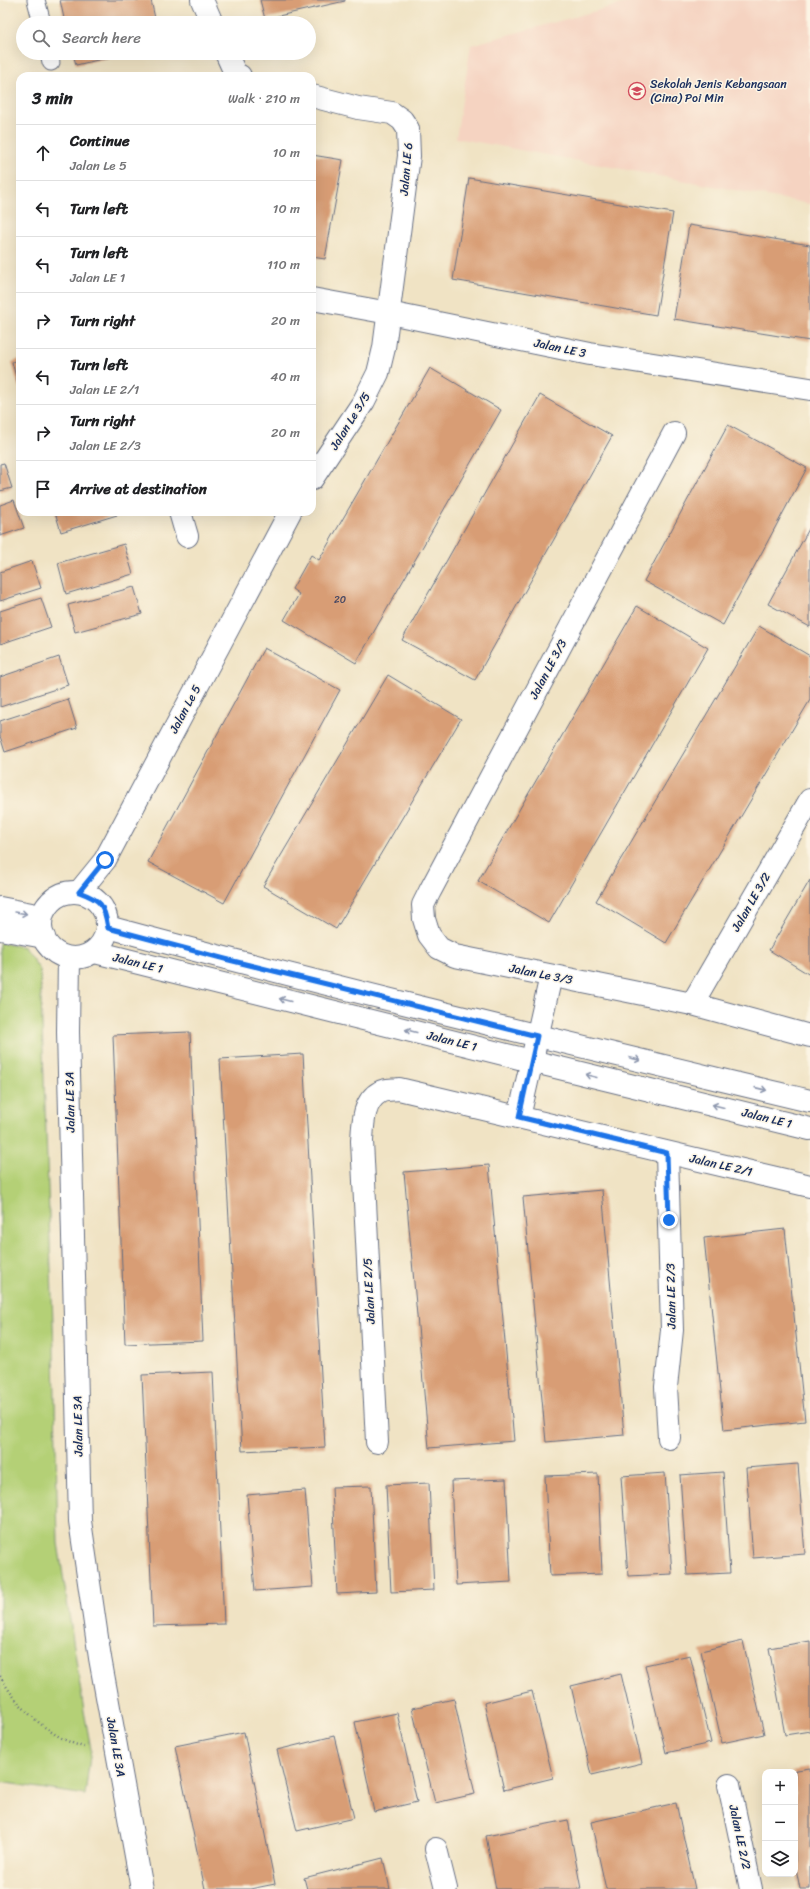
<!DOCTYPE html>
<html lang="en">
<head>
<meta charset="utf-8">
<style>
	body { margin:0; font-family:Sriracha,sans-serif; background:#f6f6f6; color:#202124 }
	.controls { position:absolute; right:12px; bottom:12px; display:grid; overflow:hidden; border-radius:8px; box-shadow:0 4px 16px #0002 }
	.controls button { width:36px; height:36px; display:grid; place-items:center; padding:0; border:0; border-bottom:1px solid #e0e0e0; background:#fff; color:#202124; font:20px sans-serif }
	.stop { position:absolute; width:12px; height:12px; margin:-9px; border:3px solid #1a73e8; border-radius:50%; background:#fff }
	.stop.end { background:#1a73e8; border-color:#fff; box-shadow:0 1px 4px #0008 }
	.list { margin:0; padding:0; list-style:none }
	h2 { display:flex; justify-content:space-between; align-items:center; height:52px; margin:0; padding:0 16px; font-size:17px }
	h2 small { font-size:13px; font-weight:400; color:#757577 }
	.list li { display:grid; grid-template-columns:26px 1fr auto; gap:12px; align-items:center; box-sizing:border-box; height:56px; padding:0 16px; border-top:1px solid #e0e0e0 }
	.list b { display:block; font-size:15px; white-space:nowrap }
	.list p { margin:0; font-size:13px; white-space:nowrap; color:#757577 }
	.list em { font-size:13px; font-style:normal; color:#757577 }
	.icon { flex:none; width:22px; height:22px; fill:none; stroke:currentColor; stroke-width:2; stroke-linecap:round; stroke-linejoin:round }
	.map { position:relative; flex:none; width:810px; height:1889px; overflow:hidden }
	.search { position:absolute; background:#fff; box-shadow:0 4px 16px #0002; left:16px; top:16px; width:300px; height:44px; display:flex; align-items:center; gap:10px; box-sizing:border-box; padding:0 14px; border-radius:22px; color:#757577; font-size:15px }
	.panel { position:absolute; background:#fff; box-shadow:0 4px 16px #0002; left:16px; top:72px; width:300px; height:444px; border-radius:12px }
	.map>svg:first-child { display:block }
</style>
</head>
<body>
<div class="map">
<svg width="810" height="1889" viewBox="0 0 810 1889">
	<rect width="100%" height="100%" fill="#fcf5e5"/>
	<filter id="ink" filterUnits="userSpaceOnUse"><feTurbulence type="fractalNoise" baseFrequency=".025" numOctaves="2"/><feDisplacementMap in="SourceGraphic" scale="8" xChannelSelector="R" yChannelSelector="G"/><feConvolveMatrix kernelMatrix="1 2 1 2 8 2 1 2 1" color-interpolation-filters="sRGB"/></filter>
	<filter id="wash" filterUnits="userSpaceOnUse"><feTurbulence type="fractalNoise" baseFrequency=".012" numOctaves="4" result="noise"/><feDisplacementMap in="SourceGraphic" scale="16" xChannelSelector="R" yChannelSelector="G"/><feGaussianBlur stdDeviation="0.9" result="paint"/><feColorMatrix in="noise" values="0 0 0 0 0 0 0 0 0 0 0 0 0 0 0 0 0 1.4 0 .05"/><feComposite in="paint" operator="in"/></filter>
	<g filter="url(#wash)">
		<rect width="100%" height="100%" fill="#f0e3c4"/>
		<path fill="#f5d3c1" d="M636,0H810V204L456,138L471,45Z"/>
		<path fill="#b4d076" stroke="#68806a" d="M0,943L24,947L40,970L54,1350L58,1543L84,1711L91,1749L85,1795L0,1782Z"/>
		<g id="blocks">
			<g fill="#d89d75">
				<path d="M60,0H151L156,23H65Z"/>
				<path d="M260,0H345V1L265,19Z"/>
				<path d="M73,53H123L124,54L76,65Z"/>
				<path d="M312,155L343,160L325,259L312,257Z"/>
				<path d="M469,178L673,213L656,315L453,280Z"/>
				<path d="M689,225L810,245V341L674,319Z"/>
				<path d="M20,359V388H19L12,362Z"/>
				<path d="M430,368L501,410L356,663L284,620L299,594L292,589L311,555L319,560Z"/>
				<path d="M540,395L612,436L475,680L402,640Z"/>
				<path d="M728,425L807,468L723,625L644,581Z"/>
				<path d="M4,463L12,488L0,491V464Z"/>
				<path d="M14,500L24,528L0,536V505Z"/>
				<path d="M55,512H116L117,515L61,532Z"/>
				<path d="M810,527V627L768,604Z"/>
				<path d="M124,544L133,574L66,594L58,563Z"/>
				<path d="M32,561L41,588L0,601V572Z"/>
				<path d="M134,587L142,614L75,632L68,605Z"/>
				<path d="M41,598L51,627L0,644V611Z"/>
				<path d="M637,606L708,648L549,923L478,881Z"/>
				<path d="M759,626L810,656V700L666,943L596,901Z"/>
				<path d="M264,648L340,690L224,903L148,862Z"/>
				<path d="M59,657L68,685L0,707V677Z"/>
				<path d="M388,675L461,719L336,929L263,886Z"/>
				<path d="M68,699L77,728L5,752L0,736V721Z"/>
				<path d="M810,880V975L769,950Z"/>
				<path d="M190,1032L203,1341L125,1344L113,1035Z"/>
				<path d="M303,1054L325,1447L242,1451L220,1059Z"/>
				<path d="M489,1165L514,1441L429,1448L404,1172Z"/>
				<path d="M602,1190L624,1435L546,1442L523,1197Z"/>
				<path d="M785,1229L805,1421L724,1430L704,1238Z"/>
				<path d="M213,1372L224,1624L153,1626L142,1375Z"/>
				<path d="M798,1464L805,1554L753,1558L746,1468Z"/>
				<path d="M723,1472L730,1573L687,1575L680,1475Z"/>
				<path d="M665,1473L672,1574L628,1576L621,1476Z"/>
				<path d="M598,1474L602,1574L550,1576L545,1476Z"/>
				<path d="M506,1479L511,1582L456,1585L451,1481Z"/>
				<path d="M429,1483L434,1590L391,1592L386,1485Z"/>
				<path d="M371,1486L376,1592L337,1594L332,1487Z"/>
				<path d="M305,1490L313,1587L255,1591L247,1495Z"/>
				<path d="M743,1641L764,1734L722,1743L701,1651Z"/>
				<path d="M810,1641V1731L785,1735L769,1648Z"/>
				<path d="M690,1655L711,1743L666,1753L645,1665Z"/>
				<path d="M621,1674L642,1763L592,1775L571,1686Z"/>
				<path d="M532,1691L553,1778L504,1790L484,1703Z"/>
				<path d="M454,1699L475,1794L435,1803L412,1708Z"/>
				<path d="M397,1713L417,1802L374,1812L355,1722Z"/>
				<path d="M244,1732L275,1884L250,1889H205L175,1746Z"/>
				<path d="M334,1736L354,1818L297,1831L277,1750Z"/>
				<path d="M810,1768V1889H800L795,1863V1772L791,1771Z"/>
				<path d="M676,1803L695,1889H606L591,1822Z"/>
				<path d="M568,1820L581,1889H496L486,1836Z"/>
				<path d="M383,1858L390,1889H307L304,1878Z"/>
			</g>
		</g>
	</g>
	<g filter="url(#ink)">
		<use href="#blocks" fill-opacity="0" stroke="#666e82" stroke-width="1"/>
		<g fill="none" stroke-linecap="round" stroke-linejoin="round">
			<g stroke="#666e82" stroke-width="19">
				<g id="service">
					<path d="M36,0L42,23"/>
					<path d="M49,53L51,62"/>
				</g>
			</g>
			<g stroke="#666e82" stroke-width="24">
				<g id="minor">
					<path d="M202,0L212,23"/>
					<path d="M226,53L236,75L240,76"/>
					<path d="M312,96L358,108L392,113L402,120L408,129L409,156L384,348L378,373L364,401L312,479"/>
					<path d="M312,299L389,313L590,354L810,389"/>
					<path d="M674,433L430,891L423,905L424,919L429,935L439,948L455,956L692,1004L810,1036"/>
					<path d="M180,512L187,536"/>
					<circle cx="74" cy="925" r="33"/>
					<path d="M79,892L105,860L290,512"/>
					<path d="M0,908L42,916"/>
					<path d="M108,927C341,990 576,1045 810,1101"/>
					<path d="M0,929L44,937"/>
					<path d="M95,952L531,1061L810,1129"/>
					<path d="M69,958L68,1032L80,1521L100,1658L142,1889"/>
					<path d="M692,1004L810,800"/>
					<path d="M519,1117L551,976"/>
					<path d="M667,1153L672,1330L666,1387L669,1438"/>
					<path d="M377,1442L362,1141C363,1124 363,1101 380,1092C385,1089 394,1090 399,1089L810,1186"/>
					<path d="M729,1785L751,1889"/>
					<path d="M436,1849L446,1889"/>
				</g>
			</g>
			<path stroke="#666e82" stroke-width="2.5" stroke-dasharray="1 3" stroke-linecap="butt" d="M0,1676C17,1707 50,1738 84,1747"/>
			<use href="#service" stroke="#fff" stroke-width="17"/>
			<use href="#minor" stroke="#fff" stroke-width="22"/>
		</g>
		<defs><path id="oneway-shaft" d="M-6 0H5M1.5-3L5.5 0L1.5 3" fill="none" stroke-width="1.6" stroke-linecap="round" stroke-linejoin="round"/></defs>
		<g stroke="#8d97ae">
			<use href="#oneway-shaft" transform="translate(21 913) rotate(9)"/>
			<use href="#oneway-shaft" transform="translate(285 1000) rotate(-166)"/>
			<use href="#oneway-shaft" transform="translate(411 1031) rotate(-166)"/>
			<use href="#oneway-shaft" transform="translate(635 1059) rotate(13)"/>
			<use href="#oneway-shaft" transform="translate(591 1076) rotate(-166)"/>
			<use href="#oneway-shaft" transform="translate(761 1089) rotate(13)"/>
			<use href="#oneway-shaft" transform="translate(718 1106) rotate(-166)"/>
		</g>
	</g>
	<g fill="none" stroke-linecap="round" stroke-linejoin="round" filter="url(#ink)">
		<path stroke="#1a73e8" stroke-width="5" d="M105,860L79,892C101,900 104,904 108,928L225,959L537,1036L519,1117L667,1153L669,1220"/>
	</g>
	<defs>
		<g id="school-ring" transform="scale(0.9)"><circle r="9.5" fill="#fcf5e5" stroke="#d1495b" stroke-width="1.5"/><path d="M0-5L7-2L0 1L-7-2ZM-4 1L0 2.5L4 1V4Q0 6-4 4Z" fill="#d1495b"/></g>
	</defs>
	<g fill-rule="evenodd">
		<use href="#school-ring" x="637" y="91"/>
	</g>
	<g text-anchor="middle" stroke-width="3" stroke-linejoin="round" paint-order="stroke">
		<g font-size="10" fill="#4a4a64">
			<text x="340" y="603">20</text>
		</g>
		<g font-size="12" fill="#1b2f5e" stroke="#fcf5e5" text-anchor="start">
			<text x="650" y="88">Sekolah Jenis Kebangsaan<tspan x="650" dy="14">(Cina) Poi Min</tspan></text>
		</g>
		<g font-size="12" fill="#1b2f5e" stroke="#fcf5e5">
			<text transform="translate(406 169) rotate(-85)" y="4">Jalan LE 6</text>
			<text transform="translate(560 348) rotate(12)" y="4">Jalan LE 3</text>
			<text transform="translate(350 421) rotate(-58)" y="4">Jalan Le 3/5</text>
			<text transform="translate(548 669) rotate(-62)" y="4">Jalan LE 3/3</text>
			<text transform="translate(185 709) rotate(-62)" y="4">Jalan Le 5</text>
			<text transform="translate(751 902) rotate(-60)" y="4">Jalan LE 3/2</text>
			<text transform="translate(138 963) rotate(14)" y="4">Jalan LE 1</text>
			<text transform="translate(541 974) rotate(11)" y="4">Jalan Le 3/3</text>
			<text transform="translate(452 1041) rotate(14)" y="4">Jalan LE 1</text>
			<text transform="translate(70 1102) rotate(-91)" y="4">Jalan LE 3A</text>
			<text transform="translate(767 1118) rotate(14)" y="4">Jalan LE 1</text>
			<text transform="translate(721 1165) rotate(13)" y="4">Jalan LE 2/1</text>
			<text transform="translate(369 1291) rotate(-93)" y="4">Jalan LE 2/5</text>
			<text transform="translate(671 1296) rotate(-91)" y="4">Jalan LE 2/3</text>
			<text transform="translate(78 1426) rotate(-91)" y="4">Jalan LE 3A</text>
			<text transform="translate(116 1747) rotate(80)" y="4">Jalan LE 3A</text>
			<text transform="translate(740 1837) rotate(78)" y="4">Jalan LE 2/2</text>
		</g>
	</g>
</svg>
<div class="controls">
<button>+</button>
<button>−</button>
<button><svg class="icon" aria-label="layers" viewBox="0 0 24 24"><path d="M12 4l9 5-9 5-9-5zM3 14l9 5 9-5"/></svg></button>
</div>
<div class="stop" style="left:105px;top:860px"></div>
<div class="stop end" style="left:669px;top:1220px"></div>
<div class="search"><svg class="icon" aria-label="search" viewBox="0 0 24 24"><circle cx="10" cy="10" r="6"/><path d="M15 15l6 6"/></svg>Search here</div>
<section class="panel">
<h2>3 min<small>Walk · 210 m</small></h2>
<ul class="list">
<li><svg class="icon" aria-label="ahead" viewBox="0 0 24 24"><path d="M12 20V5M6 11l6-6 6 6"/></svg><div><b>Continue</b><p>Jalan Le 5</p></div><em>10 m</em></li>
<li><svg class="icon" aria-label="left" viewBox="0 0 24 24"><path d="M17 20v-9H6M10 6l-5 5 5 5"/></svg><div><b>Turn left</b></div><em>10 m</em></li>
<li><svg class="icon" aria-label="left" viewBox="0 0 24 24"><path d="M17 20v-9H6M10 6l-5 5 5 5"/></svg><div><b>Turn left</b><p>Jalan LE 1</p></div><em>110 m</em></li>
<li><svg class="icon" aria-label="right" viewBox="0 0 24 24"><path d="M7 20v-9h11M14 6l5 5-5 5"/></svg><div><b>Turn right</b></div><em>20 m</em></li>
<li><svg class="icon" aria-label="left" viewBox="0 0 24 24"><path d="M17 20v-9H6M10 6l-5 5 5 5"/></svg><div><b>Turn left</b><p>Jalan LE 2/1</p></div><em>40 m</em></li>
<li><svg class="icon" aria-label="right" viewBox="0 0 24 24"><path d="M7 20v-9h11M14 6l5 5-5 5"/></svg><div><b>Turn right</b><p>Jalan LE 2/3</p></div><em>20 m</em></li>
<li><svg class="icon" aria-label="arrive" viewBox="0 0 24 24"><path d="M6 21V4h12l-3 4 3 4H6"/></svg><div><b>Arrive at destination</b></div></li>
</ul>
</section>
</div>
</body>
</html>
